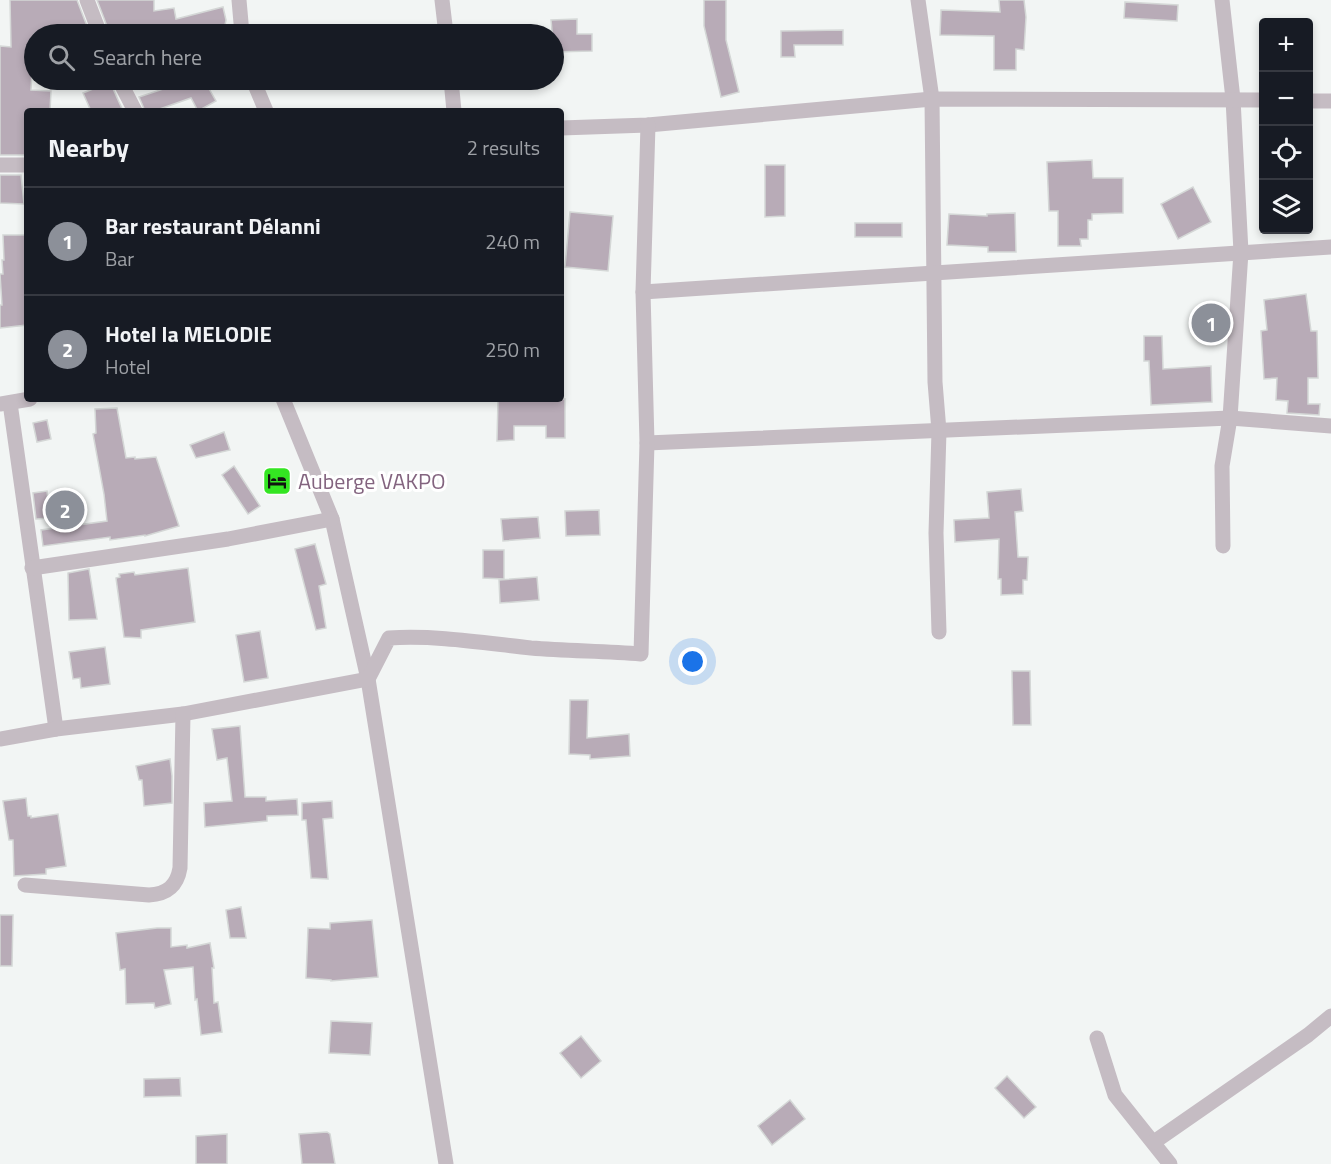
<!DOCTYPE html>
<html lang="en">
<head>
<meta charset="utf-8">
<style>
	body { margin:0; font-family:"Titillium Web",sans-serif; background:#20242c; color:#f1f3f6 }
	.controls { position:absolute; right:18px; top:18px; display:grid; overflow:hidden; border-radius:6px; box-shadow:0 3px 9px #0003 }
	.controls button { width:54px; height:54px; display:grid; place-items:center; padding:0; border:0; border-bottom:2px solid #363941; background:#171b24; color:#f1f3f6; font:30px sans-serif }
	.you { position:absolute; left:693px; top:662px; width:21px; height:21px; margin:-15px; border:4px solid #fff; border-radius:50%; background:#1a73e8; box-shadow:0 0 0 9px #1a73e833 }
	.badge { display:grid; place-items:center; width:39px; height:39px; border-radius:50%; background:#8c9099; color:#fff; font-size:20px; font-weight:700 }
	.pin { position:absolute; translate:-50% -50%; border:3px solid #fff; box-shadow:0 2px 6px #0006 }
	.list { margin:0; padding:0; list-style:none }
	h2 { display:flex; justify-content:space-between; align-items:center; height:78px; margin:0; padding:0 24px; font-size:26px }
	h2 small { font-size:20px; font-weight:400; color:#9ea1a6 }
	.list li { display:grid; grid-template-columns:39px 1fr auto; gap:18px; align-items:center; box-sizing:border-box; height:108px; padding:0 24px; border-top:2px solid #363941 }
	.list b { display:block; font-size:22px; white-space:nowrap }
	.list p { margin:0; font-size:20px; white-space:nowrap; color:#9ea1a6 }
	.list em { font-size:20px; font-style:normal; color:#9ea1a6 }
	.icon { flex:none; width:33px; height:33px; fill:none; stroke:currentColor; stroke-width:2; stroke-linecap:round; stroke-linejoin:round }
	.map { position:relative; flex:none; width:1331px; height:1164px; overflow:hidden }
	.search { position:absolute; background:#171b24; box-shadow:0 3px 9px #0003; left:24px; top:24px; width:540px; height:66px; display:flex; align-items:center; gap:15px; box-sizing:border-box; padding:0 21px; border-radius:33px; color:#9ea1a6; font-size:22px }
	.panel { position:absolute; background:#171b24; box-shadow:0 3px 9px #0003; left:24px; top:108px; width:540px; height:294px; border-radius:6px }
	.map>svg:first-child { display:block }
</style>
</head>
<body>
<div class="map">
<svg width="1331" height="1164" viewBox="0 0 1331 1164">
	<rect width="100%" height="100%" fill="#f2f5f4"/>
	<g fill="#b8abb7" stroke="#d4d7d6" stroke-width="1.5">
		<path d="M10,0H77L90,34H34L31,90L51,91L50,111H27V155H0V46L11,47Z"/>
		<path d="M97,0H154V11L174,8L176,19L223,7L226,20L225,25L186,34H160L159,27L116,32L117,34H110Z"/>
		<path d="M704,0H726V40L739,92L721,97L704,26Z"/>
		<path d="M999,0H1024L1026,17L1024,50L1016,49V70H994V36L940,35L941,10L1000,12Z"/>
		<path d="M1125,2L1178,5L1177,21L1124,18Z"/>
		<path d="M577,19V34H592V51L554,52L551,20Z"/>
		<path d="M843,30V45H794L795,57H781V31Z"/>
		<path d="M190,80H204L216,101L198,111L191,98L154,111H145L139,97Z"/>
		<path d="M110,82L123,111H91L83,93Z"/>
		<path d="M1092,160L1093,178H1123V213L1092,214V220H1088V239H1080L1081,246H1058V211H1049L1047,162Z"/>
		<path d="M765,165H785V216L765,217Z"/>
		<path d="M0,175H21L24,204L0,203Z"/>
		<path d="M1193,187L1211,222L1178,239L1161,204Z"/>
		<path d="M570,212L613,216L608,271L565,267Z"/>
		<path d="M1015,213L1016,252H988V247L947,245L949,214L987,216V214Z"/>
		<rect x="855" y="223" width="47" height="14"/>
		<path d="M3,235H27V325L0,328V305H2L0,274H3L2,260H4Z"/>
		<path d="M1306,294L1311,331H1317L1318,378H1308V404H1320L1319,415L1287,413L1288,401L1276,400L1277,378L1264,379L1261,331L1267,330L1264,300Z"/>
		<path d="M1144,336H1162L1163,369L1211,366L1212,402L1151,405L1149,361H1144Z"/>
		<path d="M498,399H565V438H546V426H514V440L497,441Z"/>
		<path d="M117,408L126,458L135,457V459L156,457L179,526L145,536V535L110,540V537L43,546L41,530L107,521L104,494L93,434L96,433L95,409Z"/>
		<path d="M47,420L51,439L37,442L33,423Z"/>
		<path d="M224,432L230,450L196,458L190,445Z"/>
		<path d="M234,466L260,506L248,514L222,475Z"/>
		<path d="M1021,489L1023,511L1015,512L1018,557H1028L1027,580H1023V594L1001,595V579H998L999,539L955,542L954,520L989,518L987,492Z"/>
		<path d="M47,491L50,518L36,519L33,493Z"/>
		<path d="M599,510L600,535L566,536L565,511Z"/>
		<path d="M538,517L540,538L503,541L501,519Z"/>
		<path d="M315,544L326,584L319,586L326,628L316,630L295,549Z"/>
		<path d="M483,550H504V579L483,578Z"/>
		<path d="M188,568L195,622L141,630V638L124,637L116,578L120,577L119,574L134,572L135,575Z"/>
		<path d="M89,569L97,619L69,620L68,573Z"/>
		<path d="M537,577L539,600L500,603L499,580Z"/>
		<path d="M260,631L268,678L244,682L236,635Z"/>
		<path d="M105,647L110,684L81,688L80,678L73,679L69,652Z"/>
		<path d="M1012,671H1030L1031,725H1013Z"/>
		<path d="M570,700H588L587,738L629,734L630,756L590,759V755L569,754Z"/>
		<path d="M240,726L245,797H266V801L297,799L298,815L267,816V821L205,827L204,803L232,801L227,758L217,760L212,729Z"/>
		<path d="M170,759L172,776V803L144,806L142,780H139L136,766Z"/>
		<path d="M26,798L28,816H31V818L58,814L66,866L46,869V874L14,876L13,840H9L3,801Z"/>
		<path d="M332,801L333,818L323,819L328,879L311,878L306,820H302V803Z"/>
		<path d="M241,907L246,938H230L226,910Z"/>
		<path d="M0,915H13L12,966H0Z"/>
		<path d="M372,920L378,977L331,981V980L306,978L308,928L330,929V923Z"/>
		<path d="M157,928H171V947L187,945V948L210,943L214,968H212L214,1003L218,1002L222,1032L201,1035L197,999L195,1000L193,967L164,970L171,1004L155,1008L154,1003L126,1004L125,969L120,970L116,933Z"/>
		<path d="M331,1021L372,1023L370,1055L329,1053Z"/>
		<path d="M581,1036L601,1061L581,1078L560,1053Z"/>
		<path d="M1007,1076L1036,1107L1024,1118L995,1088Z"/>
		<path d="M180,1078L181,1096L144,1097V1079Z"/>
		<path d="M790,1100L805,1119L772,1145L758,1126Z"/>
		<path d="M327,1132L330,1134L335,1164H302L299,1134Z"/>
		<path d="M227,1134V1164H196V1136Z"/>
	</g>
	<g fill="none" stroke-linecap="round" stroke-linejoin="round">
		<g stroke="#c5bcc3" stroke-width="15">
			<path d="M87,0L100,34"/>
			<path d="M239,0L242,34"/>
			<path d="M442,0L446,34"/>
			<path d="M918,0L932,99L935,382L939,431L936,533L939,632"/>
			<path d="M1222,0L1233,99L1241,252L1230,418L1222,466L1223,546"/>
			<path d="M119,80L135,111"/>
			<path d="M253,80L266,111"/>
			<path d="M451,80L454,111"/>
			<path d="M1308,101H1331"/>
			<path d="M561,128L648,125L932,99L1264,100"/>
			<path d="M0,165H27"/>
			<path d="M643,292L1331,247"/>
			<path d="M283,399L332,519L368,679L446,1164"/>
			<path d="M10,403L56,729"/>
			<path d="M0,404L30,399"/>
			<path d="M647,443L1230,418L1331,426"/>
			<path d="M32,568L228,539L332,519"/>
			<path d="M0,739L56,729L183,714L368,679L389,638C437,635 484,643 531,648C568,651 604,651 641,654L647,443L643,292L648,125"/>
			<path d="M25,885L149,895C167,894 177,886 180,868L183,714"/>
			<path d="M1097,1038L1115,1095L1170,1164"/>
			<path d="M1154,1142L1308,1035L1331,1016"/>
		</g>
	</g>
	<defs>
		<g id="hotel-square" transform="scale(1.5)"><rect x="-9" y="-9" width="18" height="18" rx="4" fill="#34e522" stroke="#fff"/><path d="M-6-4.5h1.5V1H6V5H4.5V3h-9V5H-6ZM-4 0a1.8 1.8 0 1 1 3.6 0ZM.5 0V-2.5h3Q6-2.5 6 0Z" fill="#111"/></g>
	</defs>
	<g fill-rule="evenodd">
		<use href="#hotel-square" x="277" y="481"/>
	</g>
	<g text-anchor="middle" stroke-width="6" stroke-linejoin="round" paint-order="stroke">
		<g font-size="22" fill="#83647f" stroke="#fff" text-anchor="start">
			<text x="298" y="489">Auberge VAKPO</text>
		</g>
	</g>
</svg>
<div class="controls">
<button>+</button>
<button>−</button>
<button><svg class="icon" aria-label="locate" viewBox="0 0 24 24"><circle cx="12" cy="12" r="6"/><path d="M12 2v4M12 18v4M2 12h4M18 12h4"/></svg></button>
<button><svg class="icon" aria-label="layers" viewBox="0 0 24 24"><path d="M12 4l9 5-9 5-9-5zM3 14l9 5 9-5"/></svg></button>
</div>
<div class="you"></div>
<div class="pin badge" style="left:1211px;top:323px">1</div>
<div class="pin badge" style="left:65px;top:510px">2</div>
<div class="search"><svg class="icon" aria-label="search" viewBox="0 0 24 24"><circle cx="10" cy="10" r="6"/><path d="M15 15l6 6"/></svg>Search here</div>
<section class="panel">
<h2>Nearby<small>2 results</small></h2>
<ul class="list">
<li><span class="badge">1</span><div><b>Bar restaurant Délanni</b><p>Bar</p></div><em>240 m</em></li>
<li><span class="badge">2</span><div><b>Hotel la MELODIE</b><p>Hotel</p></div><em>250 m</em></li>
</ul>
</section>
</div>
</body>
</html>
